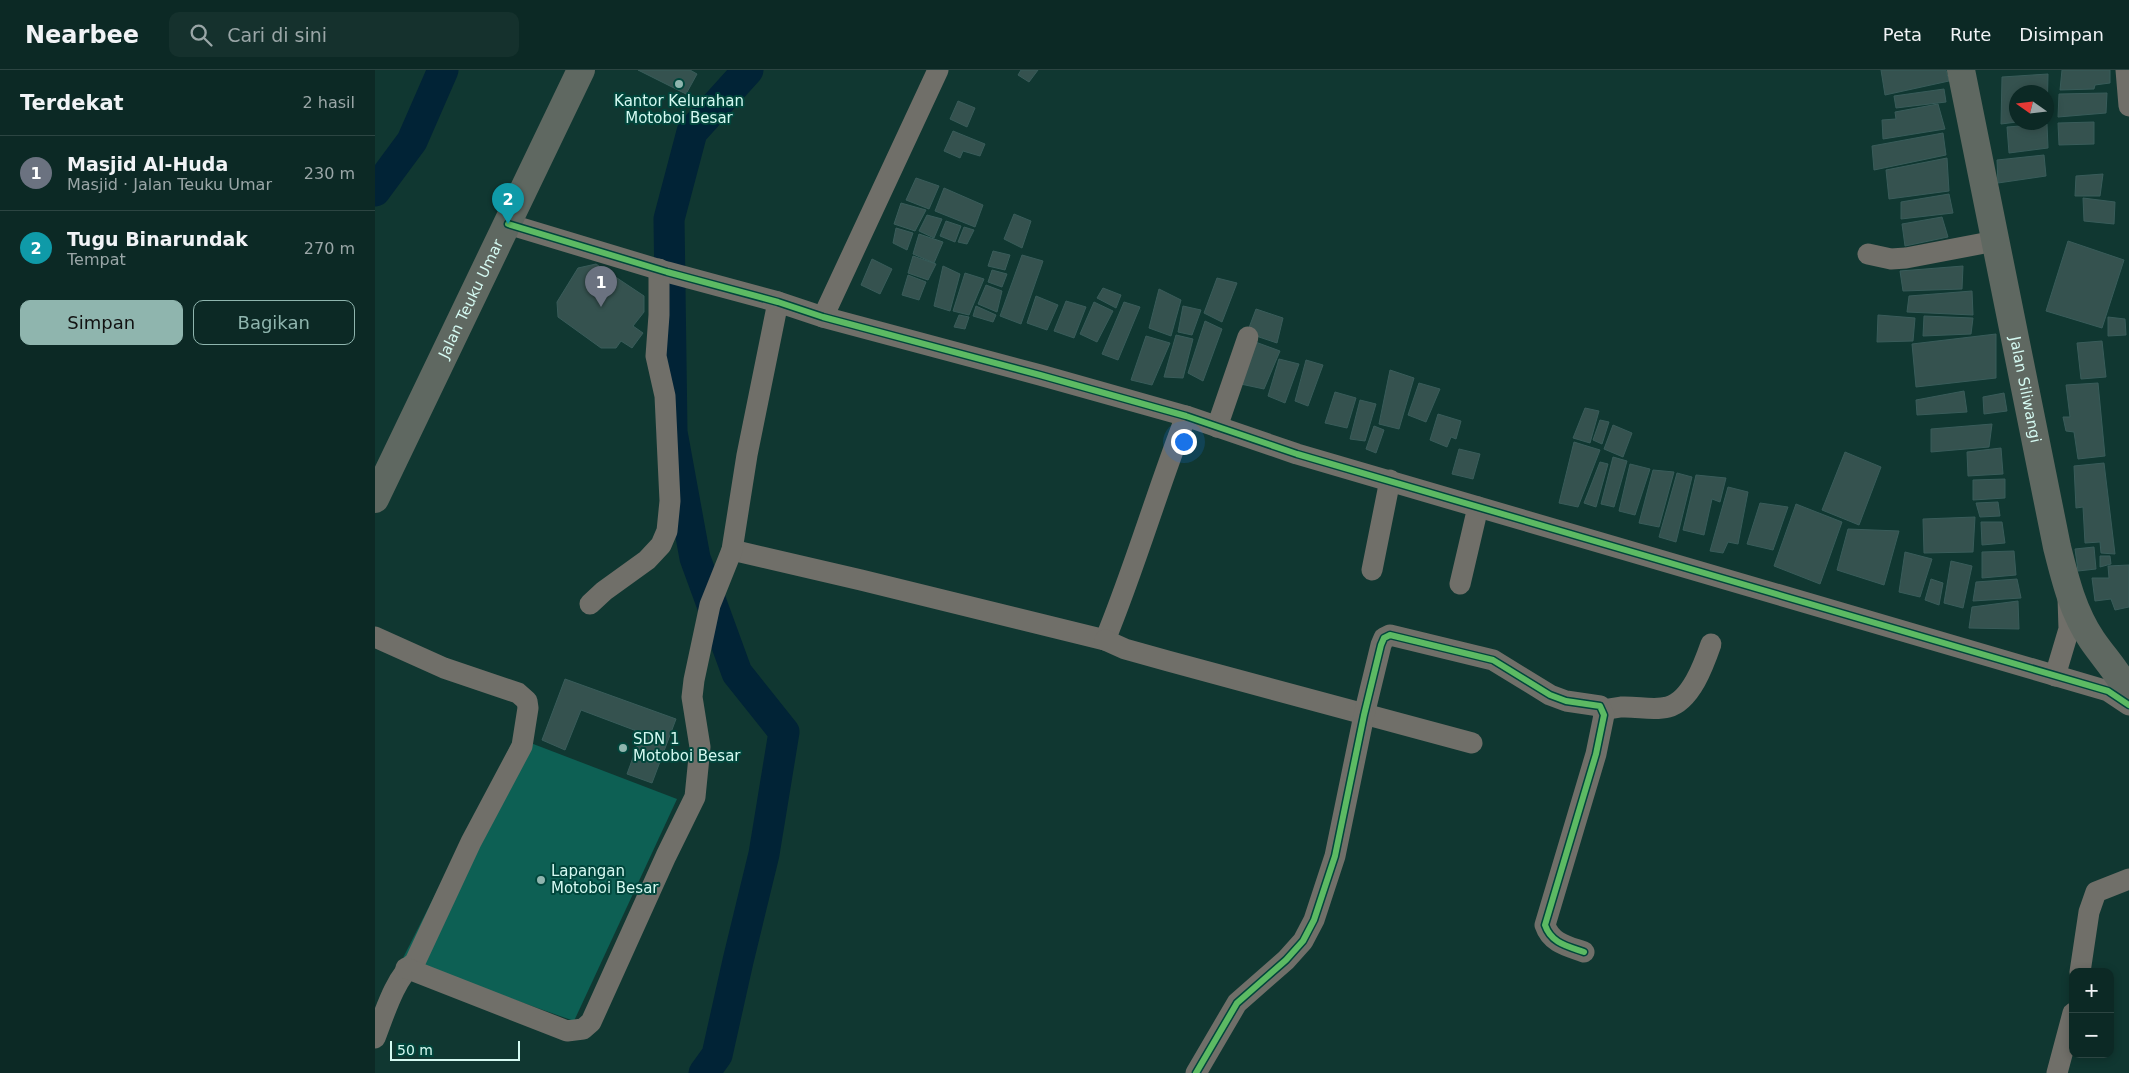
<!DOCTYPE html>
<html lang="id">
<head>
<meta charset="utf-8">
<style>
	body { margin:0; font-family:"DejaVu Sans",sans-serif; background:#15312d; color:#f1f3f6 }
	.controls { position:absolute; right:15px; bottom:15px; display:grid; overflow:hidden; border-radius:10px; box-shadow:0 2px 8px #0003 }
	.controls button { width:45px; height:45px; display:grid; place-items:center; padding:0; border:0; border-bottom:1px solid #2c4542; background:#0c2925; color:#f1f3f6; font:25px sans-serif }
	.compass { position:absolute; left:1634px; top:15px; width:45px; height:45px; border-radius:50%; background:#0c2925; box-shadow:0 2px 8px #0003; rotate:284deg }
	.scale { position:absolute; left:15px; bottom:12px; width:130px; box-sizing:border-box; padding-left:5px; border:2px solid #d4f9f1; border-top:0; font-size:14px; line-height:18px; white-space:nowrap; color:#d4f9f1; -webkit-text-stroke:4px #01463c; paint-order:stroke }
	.you { position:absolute; left:808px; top:371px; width:18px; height:18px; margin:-12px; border:4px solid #fff; border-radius:50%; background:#1a73e8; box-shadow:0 0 0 8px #1a73e833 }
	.badge { display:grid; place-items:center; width:32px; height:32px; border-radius:50%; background:#8fb5ae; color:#fff; font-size:16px; font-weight:700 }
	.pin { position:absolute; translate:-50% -41px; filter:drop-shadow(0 1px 2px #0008) }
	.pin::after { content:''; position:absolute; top:26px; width:18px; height:15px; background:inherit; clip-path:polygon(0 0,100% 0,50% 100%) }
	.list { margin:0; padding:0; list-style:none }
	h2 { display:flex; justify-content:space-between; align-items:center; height:65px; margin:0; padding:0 20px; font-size:21px }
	h2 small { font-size:16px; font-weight:400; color:#9aa6a7 }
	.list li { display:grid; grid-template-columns:32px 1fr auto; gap:15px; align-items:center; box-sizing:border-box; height:75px; padding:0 20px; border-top:1px solid #2c4542 }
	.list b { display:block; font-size:19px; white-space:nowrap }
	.list p { margin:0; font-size:16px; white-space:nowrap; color:#9aa6a7 }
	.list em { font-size:16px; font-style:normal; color:#9aa6a7 }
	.actions { display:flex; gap:10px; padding:15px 20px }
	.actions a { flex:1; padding:11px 0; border:1px solid #8fb5ae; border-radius:10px; text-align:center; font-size:18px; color:#8fb5ae }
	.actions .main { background:#8fb5ae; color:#111 }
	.icon { flex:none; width:28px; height:28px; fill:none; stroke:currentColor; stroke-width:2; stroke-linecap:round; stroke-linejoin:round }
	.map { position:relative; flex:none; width:1754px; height:1003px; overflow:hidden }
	header { display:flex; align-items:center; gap:30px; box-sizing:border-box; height:70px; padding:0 25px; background:#0c2925; border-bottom:1px solid #2c4542 }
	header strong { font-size:24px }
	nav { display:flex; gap:28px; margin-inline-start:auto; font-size:18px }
	.search { width:350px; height:45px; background:#15312d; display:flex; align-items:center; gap:12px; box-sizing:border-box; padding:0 18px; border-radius:10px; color:#9aa6a7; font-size:19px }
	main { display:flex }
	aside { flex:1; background:#0c2925 }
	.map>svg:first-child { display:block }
</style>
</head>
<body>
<header>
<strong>Nearbee</strong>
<div class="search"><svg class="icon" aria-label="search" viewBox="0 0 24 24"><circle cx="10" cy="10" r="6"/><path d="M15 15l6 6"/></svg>Cari di sini</div>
<nav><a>Peta</a><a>Rute</a><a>Disimpan</a></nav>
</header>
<main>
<aside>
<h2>Terdekat<small>2 hasil</small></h2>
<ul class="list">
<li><span class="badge" style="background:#6b7280">1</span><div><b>Masjid Al-Huda</b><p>Masjid · Jalan Teuku Umar</p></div><em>230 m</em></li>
<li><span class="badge" style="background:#0f9aa8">2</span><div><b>Tugu Binarundak</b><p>Tempat</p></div><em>270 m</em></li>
</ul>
<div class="actions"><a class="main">Simpan</a><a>Bagikan</a></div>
</aside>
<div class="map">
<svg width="1754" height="1003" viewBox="0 0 1754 1003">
	<rect width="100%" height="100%" fill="#103731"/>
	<path fill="#0d6054" d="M140,667L302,729L199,951L27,890Z"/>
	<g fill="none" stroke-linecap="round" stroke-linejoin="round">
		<g stroke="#012336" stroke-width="31">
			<path d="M0,121L37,71L68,0"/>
			<path d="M329,1003L342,985L363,891L389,784L409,662L362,603L320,488L297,362L294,149L317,62L373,0"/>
		</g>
	</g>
	<g fill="#35524f" stroke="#395c5a">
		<path d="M263,0H315L322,4L311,24Z"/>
		<path d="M646,0H663L654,12L643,5Z"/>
		<path d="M1506,0H1571L1574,11L1510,25Z"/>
		<path d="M1687,0H1735V13L1720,15L1719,19L1685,20Z"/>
		<path d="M1673,4L1672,47V22H1642V52L1626,54L1627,7Z"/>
		<path d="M1569,19L1571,32L1521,38L1519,26Z"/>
		<path d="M1732,23L1731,43L1683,47L1684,24Z"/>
		<path d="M583,31L600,38L592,57L575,49Z"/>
		<path d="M1563,34L1570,59L1508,69L1507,50L1521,49L1520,42Z"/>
		<path d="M1719,52V74L1684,75L1683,53Z"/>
		<path d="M1672,54L1673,78L1634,83L1632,57Z"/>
		<path d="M578,61L610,74L605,86L588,81L585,88L569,81Z"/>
		<path d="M1568,63L1571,85L1499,100L1497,76Z"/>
		<path d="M1669,85L1671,106L1623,113L1622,90Z"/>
		<path d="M1572,88L1574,121L1514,129L1511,100Z"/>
		<path d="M1728,104L1725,126H1700L1701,106Z"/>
		<path d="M541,108L564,116L554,139L531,130Z"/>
		<path d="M569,118L608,135L600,157L560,141Z"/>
		<path d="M1574,124L1578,143L1526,149V132Z"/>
		<path d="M1708,128L1740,132L1739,154L1709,151Z"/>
		<path d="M526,133L551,140L540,161L519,154Z"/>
		<path d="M639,144L656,151L647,178L629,169Z"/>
		<path d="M552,145L567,149L559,168L544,161Z"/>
		<path d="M1567,147L1573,167L1530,176L1527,154Z"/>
		<path d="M571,151L586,156L580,172L565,166Z"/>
		<path d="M589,157L599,160L592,174L583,172Z"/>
		<path d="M521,158L538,163L532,180L518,173Z"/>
		<path d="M544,164L568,172L559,193L538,184Z"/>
		<path d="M1693,171L1749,190L1727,258L1671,241Z"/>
		<path d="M618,181L635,185L630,200L613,196Z"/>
		<path d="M647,185L668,191L646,254L625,246Z"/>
		<path d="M538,186L561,194L553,210L533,203Z"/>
		<path d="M497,189L517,199L505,224L486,215Z"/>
		<path d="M221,194L269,226V242L258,256L268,263L257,278L246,271L241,278H226L183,247L182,232L203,198Z"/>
		<path d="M568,196L585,204L575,241L559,236Z"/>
		<path d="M1588,196L1587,219L1528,221L1525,201Z"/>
		<path d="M617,200L632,204L627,217L613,212Z"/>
		<path d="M590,203L609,209L594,245L578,241Z"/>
		<path d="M533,205L551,212L544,230L527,225Z"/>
		<path d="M842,208L862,213L847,252L829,243Z"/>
		<path d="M611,215L627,221L622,242L603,234Z"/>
		<path d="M728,218L746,225L741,238L722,228Z"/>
		<path d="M784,219L806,230L796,266L774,258Z"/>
		<path d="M1597,221L1598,245L1532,242L1534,226Z"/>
		<path d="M661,226L683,235L672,260L652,253Z"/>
		<path d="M691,231L711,237L699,268L679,261Z"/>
		<path d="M719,232L738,241L722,272L705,264Z"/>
		<path d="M749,232L765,237L743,290L727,284Z"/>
		<path d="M601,236L621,245L618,252L598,246Z"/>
		<path d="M808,236L826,240L817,265L803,262Z"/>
		<path d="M881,239L908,248L902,273L872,263Z"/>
		<path d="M584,245L594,247L590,259L579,257Z"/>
		<path d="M1503,245L1540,248L1538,271L1502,272Z"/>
		<path d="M1549,246L1598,248L1596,264L1548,266Z"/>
		<path d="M1733,247L1750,249L1751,265L1733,266Z"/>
		<path d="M830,251L847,259L828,311L813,303Z"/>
		<path d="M1621,264V308L1541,317L1537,274Z"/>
		<path d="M801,265L818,269L808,308L789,307Z"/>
		<path d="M771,266L795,273L777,315L756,310Z"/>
		<path d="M875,270L905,281L889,319L861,313Z"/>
		<path d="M1727,271L1731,307L1706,309L1702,273Z"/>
		<path d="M904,289L924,294L910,333L893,326Z"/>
		<path d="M931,290L948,295L933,336L920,331Z"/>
		<path d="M1015,300L1039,308L1024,359L1004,354Z"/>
		<path d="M1044,313L1065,319L1051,352L1033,345Z"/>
		<path d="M1723,313L1730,386L1703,389L1699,362L1691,361L1688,347H1695L1691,315Z"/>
		<path d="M1589,321L1592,342L1542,345L1541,330Z"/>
		<path d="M960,322L981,328L972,358L950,353Z"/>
		<path d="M1629,323L1632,341L1609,344L1608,327Z"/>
		<path d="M985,330L1001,334L990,371L975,369Z"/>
		<path d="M1210,338L1224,341L1215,373L1198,368Z"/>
		<path d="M1063,344L1086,351L1081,369L1076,367L1072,377L1055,370Z"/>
		<path d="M1225,350L1234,352L1227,374L1218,370Z"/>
		<path d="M1617,354L1614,377L1556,382V359Z"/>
		<path d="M1238,355L1257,363L1248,387L1229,379Z"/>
		<path d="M999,356L1009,360L1001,383L991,379Z"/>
		<path d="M1199,372L1225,380L1203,437L1184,433Z"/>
		<path d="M1626,378L1628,404L1593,406L1592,382Z"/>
		<path d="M1084,379L1105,384L1098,409L1077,404Z"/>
		<path d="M1470,382L1506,397L1484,455L1447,440Z"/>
		<path d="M1238,387L1252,391L1239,437L1226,434Z"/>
		<path d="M1225,392L1233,394L1221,437L1209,433Z"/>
		<path d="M1729,393L1740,484L1726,483L1725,472L1710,473L1708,437L1701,438L1699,396Z"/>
		<path d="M1255,394L1275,399L1260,445L1244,441Z"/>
		<path d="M1278,400L1299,402L1284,457L1264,453Z"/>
		<path d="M1302,403L1317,407L1301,472L1284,467Z"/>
		<path d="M1321,405L1351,408L1345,432L1337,429L1329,465L1308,460Z"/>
		<path d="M1630,409V428L1598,430V410Z"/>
		<path d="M1353,417L1373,422L1363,474L1353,472L1348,483L1335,481Z"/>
		<path d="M1623,432L1625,446L1605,447L1601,433Z"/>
		<path d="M1385,433L1413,437L1398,480L1372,474Z"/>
		<path d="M1421,434L1467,452L1445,514L1399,496Z"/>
		<path d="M1600,447L1598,482L1549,483L1548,449Z"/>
		<path d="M1606,452H1627L1630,473L1607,475Z"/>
		<path d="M1473,459L1524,461L1509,515L1462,500Z"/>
		<path d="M1719,477L1721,499L1703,501L1700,479Z"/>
		<path d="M1639,481L1641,505L1607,508V482Z"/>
		<path d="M1530,482L1557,489L1545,527L1524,522Z"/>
		<path d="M1725,486H1735L1736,494L1725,497Z"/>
		<path d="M1576,491L1597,496L1588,538L1569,533Z"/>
		<path d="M1754,495V537L1740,540L1736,529L1720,531L1717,508H1734L1733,496Z"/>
		<path d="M1556,509L1568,513L1564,535L1550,530Z"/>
		<path d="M1642,509L1646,528L1598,531L1601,512Z"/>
		<path d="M1643,531L1644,559L1594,558L1597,537Z"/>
		<path d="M190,609L301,649L277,713L252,704L267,663L206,640L190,680L167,670Z"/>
	</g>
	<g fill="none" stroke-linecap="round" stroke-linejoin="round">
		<g stroke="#706f69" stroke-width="21">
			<path d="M1751,0L1754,36"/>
			<path d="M133,154L292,202L403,232L448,247L665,305L811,346L922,384L1733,621L1754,635"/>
			<path d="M1493,184L1516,189L1531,188L1620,171"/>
			<path d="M448,247L563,0"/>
			<path d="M842,357L873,267"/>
			<path d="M357,480L486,510L730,570C760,497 782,421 811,346"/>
			<path d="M997,500L1015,410"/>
			<path d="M1085,514L1103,437"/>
			<path d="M215,534L229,521L272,490L286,475L292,461L295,431L290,326L281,286L284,245V199"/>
			<path d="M0,567L69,598L143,623L152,631L153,638L147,676L96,772L40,892C20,907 9,945 0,968"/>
			<path d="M730,570L750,579L793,591L1097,673"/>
			<path d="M1680,606L1694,559L1693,528"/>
			<path d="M1227,640C1233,639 1240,638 1246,637C1262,636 1278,641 1293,637C1316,631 1329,594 1336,574"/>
			<path d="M31,898L192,961L208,959L216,952L291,786L320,727L325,677L317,627L319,610L335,535L357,480L372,385L403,232"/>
			<path d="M1705,902L1714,842L1721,822L1754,809"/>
			<path d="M821,1003L862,933L911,890L928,871L939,850L960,786L989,645L1006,575L1009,568L1015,565L1118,590L1175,625L1191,631L1225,636L1229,645L1221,684L1170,855C1176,873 1192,876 1209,882"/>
			<path d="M1682,1003L1698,943"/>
		</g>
		<g stroke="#5f6861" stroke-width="28">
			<path id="s1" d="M1586,0L1682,477C1690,509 1698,542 1717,570C1730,589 1745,604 1754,624"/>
			<path id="s2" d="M0,429L206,0"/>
		</g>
		<g stroke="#01463c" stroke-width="9">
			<g id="cycleway">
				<path d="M133,154L292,202L403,232L448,247L665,305L811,346L922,384L1733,621L1754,635"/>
				<path d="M821,1003L862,933L911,890L928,871L939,850L960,786L989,645L1006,575L1009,568L1015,565L1118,590L1175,625L1191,631L1225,636L1229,645L1221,684L1170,855C1176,873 1192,876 1209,882"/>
			</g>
		</g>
		<use href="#cycleway" stroke="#5cba63" stroke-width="6"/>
	</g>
	<g fill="#8fb5ae" stroke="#01463c" stroke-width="2">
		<circle cx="304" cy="14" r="5"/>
		<circle cx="248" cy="678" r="5"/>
		<circle cx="166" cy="810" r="5"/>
	</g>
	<g text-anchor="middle" stroke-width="4" stroke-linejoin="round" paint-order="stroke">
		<g font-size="15" fill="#d4f9f1" stroke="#01463c" text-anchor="start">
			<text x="304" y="36" text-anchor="middle">Kantor Kelurahan<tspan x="304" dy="17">Motoboi Besar</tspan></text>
			<text x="258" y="674">SDN 1<tspan x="258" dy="17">Motoboi Besar</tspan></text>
			<text x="176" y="806">Lapangan<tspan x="176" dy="17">Motoboi Besar</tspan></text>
		</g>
		<g font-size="15" fill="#d4f9f1" stroke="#01463c">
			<text dy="5" stroke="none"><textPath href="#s2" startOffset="222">Jalan Teuku Umar</textPath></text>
			<text dy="5" stroke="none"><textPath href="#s1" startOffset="326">Jalan Siliwangi</textPath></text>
		</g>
	</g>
</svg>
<div class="controls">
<button>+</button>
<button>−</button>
</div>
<svg class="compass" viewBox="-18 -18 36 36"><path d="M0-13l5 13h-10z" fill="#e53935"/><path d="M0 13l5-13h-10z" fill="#9aa6a7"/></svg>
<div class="scale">50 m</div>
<div class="you"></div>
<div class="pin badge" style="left:226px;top:237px;background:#6b7280">1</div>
<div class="pin badge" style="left:133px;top:154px;background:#0f9aa8">2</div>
</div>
</main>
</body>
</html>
